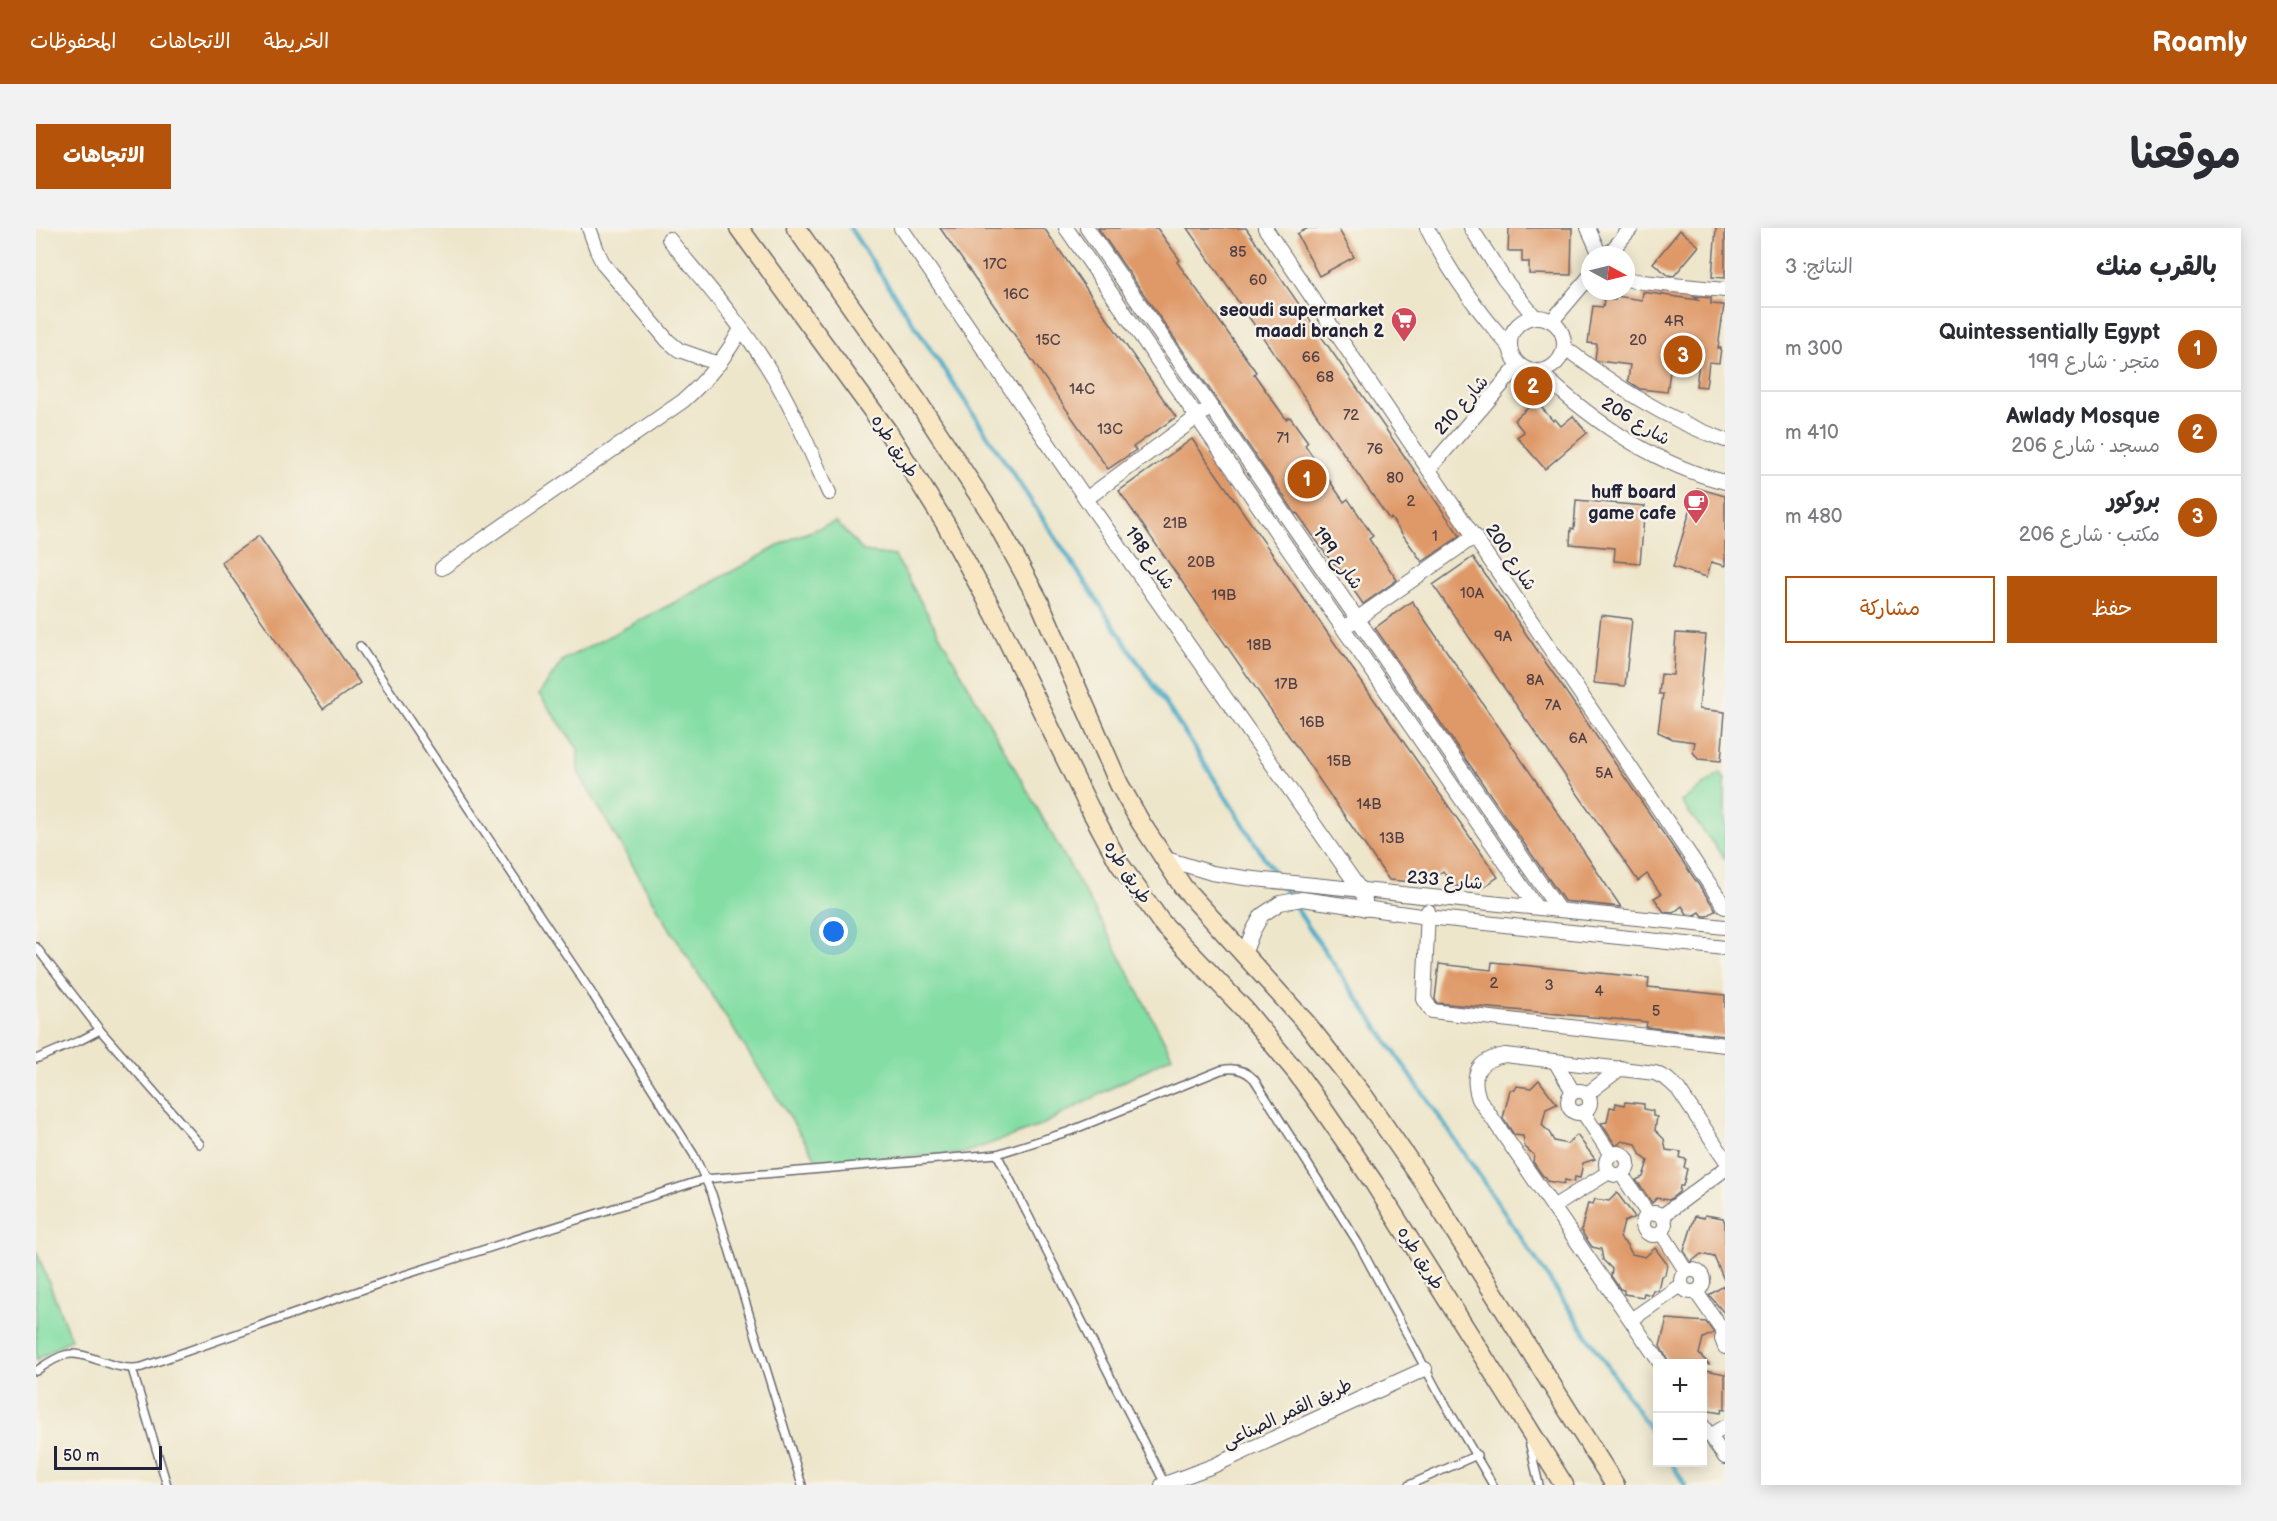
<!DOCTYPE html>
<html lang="ar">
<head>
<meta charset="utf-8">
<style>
	body { margin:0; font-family:"Balsamiq Sans","Playpen Sans Arabic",sans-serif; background:#f2f2f3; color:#2b2b33; direction:rtl }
	.controls { position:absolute; right:18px; bottom:18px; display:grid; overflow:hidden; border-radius:0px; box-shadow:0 3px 15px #0003 }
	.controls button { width:54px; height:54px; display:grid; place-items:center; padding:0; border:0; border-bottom:2px solid #e1e1e2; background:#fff; color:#2b2b33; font:30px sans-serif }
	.compass { position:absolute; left:1545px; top:18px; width:54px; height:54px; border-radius:50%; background:#fff; box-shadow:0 3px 15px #0003; rotate:97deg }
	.scale { position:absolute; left:18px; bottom:15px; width:108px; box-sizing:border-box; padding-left:6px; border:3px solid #22223b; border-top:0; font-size:16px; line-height:21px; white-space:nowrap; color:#22223b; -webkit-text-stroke:4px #f7f3e8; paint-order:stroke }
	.you { position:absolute; left:798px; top:704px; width:21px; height:21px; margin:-15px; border:4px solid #fff; border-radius:50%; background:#1a73e8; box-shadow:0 0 0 9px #1a73e833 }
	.badge { display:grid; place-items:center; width:39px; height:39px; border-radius:50%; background:#b45309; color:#fff; font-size:20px; font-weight:700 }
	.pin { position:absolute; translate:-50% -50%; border:3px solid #fff; box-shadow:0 2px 6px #0006 }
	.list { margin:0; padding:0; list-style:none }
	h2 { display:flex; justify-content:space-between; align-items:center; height:78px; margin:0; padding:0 24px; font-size:26px }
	h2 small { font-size:20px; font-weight:400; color:#7c7c81 }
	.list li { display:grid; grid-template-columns:39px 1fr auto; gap:18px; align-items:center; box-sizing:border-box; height:84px; padding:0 24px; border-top:2px solid #e1e1e2 }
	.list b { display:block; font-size:22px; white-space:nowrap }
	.list p { margin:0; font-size:20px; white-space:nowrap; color:#7c7c81 }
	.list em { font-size:20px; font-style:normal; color:#7c7c81 }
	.actions { display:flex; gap:12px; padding:18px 24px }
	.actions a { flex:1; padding:14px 0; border:2px solid #b45309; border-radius:0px; text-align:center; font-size:21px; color:#b45309 }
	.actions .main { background:#b45309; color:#fff }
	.map { position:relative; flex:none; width:1689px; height:1257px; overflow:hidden; direction:ltr; border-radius:0px }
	header { display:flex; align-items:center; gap:36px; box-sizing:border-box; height:84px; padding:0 30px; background:#b45309; color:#fff }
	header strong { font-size:28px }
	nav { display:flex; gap:33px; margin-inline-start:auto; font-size:21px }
	.intro { display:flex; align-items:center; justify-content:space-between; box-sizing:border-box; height:144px; padding:0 36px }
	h1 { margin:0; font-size:42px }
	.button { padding:15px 27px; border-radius:0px; background:#b45309; color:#fff; font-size:21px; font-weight:700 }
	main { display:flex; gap:36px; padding:0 36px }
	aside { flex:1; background:#fff; border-radius:0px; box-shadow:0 3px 15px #0003 }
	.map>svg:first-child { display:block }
</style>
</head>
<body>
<header>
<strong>Roamly</strong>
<nav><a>الخريطة</a><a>الاتجاهات</a><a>المحفوظات</a></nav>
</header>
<div class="intro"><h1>موقعنا</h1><a class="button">الاتجاهات</a></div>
<main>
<aside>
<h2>بالقرب منك<small>النتائج: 3</small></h2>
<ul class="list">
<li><span class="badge">1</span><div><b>Quintessentially Egypt</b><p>متجر · شارع 199</p></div><em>300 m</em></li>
<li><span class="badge">2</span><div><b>Awlady Mosque</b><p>مسجد · شارع 206</p></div><em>410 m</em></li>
<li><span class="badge">3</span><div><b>بروكور</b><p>مكتب · شارع 206</p></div><em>480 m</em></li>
</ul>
<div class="actions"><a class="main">حفظ</a><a>مشاركة</a></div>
</aside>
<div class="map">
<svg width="1689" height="1257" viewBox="0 0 1689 1257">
	<rect width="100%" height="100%" fill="#f7f3e8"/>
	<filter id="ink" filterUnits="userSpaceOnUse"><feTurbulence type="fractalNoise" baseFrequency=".0167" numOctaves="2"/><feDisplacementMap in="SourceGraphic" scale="12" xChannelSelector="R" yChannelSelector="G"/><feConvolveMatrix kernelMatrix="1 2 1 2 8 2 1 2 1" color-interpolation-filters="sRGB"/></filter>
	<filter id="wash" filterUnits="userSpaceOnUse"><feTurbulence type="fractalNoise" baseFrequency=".008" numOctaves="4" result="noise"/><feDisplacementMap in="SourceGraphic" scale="24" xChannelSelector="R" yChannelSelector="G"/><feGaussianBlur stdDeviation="1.35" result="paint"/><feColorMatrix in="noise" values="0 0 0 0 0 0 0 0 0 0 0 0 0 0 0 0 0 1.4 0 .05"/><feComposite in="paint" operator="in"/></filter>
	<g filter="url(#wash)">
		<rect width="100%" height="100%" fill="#eee6cb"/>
		<g fill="#84dea4" stroke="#538070" stroke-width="1.5">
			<path d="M800,294L828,324L859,328L1075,711L1136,828L1004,898L925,926L782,934L637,706L542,544V521L503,466L527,432L655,366L757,310Z"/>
			<path d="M1684,545L1689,552V631L1645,574Z"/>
			<path d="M0,1022L35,1111L0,1132Z"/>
		</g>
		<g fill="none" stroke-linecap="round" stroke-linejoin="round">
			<g stroke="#46aac6" stroke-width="4.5">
				<path d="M814,0L1151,508L1275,703L1439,941L1622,1213"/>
				<path d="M1635,1234L1649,1257"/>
			</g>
		</g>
		<g id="blocks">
			<g fill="#df9968">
				<path d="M904,0H1008L1140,189L1097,219L1100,222L1072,241Z"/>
				<path d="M1062,0H1121L1144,32L1141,34L1220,144L1218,146L1250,191L1254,189L1272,214L1269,217L1308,274L1312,271L1337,308L1333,311L1361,352L1327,376L1299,335L1297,336L1261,285L1260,286Z"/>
				<path d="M1151,0H1210L1424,308L1386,334L1355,290L1353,291Z"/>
				<path d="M1272,0H1302L1318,29L1283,48L1261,6Z"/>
				<path d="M1473,0H1536L1535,47L1493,46V34H1486V23H1472Z"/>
				<path d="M1680,0H1689V50L1676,49Z"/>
				<path d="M1644,2L1663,18L1638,48L1632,47L1617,35Z"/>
				<path d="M1607,64L1662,72L1657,68L1675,70V76L1688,77L1682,120H1685L1683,135L1673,134L1670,159L1660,158L1665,119L1638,115L1631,164L1604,161L1592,153L1594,137L1562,133L1559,131L1561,116L1552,115L1557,78L1567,79L1568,71L1579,72L1580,68L1606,72Z"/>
				<path d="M1500,173L1517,193L1519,191L1525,198L1537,188L1551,205L1509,241L1481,209L1488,204L1478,192Z"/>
				<path d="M1156,211L1462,649L1446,660L1417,658L1407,643L1391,655L1353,652L1083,263Z"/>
				<path d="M1661,260L1689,268V338L1675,334L1671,349L1637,339Z"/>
				<path d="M1540,272L1609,278L1604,335L1578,333L1579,320L1534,316L1535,300L1538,301Z"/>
				<path d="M223,308L324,455L287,481L185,334Z"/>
				<path d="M1437,329L1680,682L1671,688H1667L1664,684L1659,687L1651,686L1646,678L1637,685L1628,684L1618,670L1625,666L1611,646L1602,653L1397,357Z"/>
				<path d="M1376,373L1511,569L1585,679L1528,673L1339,400Z"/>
				<path d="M1565,387L1596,391L1589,458L1558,455Z"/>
				<path d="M1640,405L1670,407L1663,481L1689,484L1685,533L1662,531L1657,524L1659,514L1637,511L1622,504L1627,466H1623L1625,446L1637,447Z"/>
				<path d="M1456,734L1613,750L1612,759L1689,767V808L1610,799L1611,794L1401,775L1399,771L1403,736L1455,742Z"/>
				<path d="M1503,852L1521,876L1510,881L1506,897L1513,904L1518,913L1531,916L1541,907L1559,931L1547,935L1544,950L1539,949L1538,954L1529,952L1528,956L1511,953L1510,949L1507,948L1497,934L1498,927L1489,919L1487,908L1478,907L1467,890L1474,862H1479L1481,858L1495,860Z"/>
				<path d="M1589,874L1608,876V881L1617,883V888L1621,889L1619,902L1628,911L1630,922L1645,924L1644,930L1650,931L1648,939L1651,941L1647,958H1644L1643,964L1633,972L1621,970L1616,975L1600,952L1607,949L1612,933L1604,926L1600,916L1586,913L1580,918L1565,895L1571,894L1574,879L1579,880L1580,875L1588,877Z"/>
				<path d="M1581,965L1599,989L1588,994L1584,1010L1591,1017L1596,1026L1609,1029L1619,1020L1631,1036L1629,1047L1625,1048L1622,1062H1617L1615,1067L1608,1065L1607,1069L1588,1066V1062L1584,1061L1575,1048L1576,1041L1567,1032L1565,1021L1556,1019L1547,1006V1004L1545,1003L1552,975L1557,976L1559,971L1573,973Z"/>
				<path d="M1669,987L1687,990L1689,995V1054L1678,1029L1665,1026L1655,1034L1648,1023L1659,988L1668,990Z"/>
				<path d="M1689,1057V1086L1673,1067Z"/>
				<path d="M1631,1091L1670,1094L1678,1105L1667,1110L1663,1126L1673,1136H1634L1624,1118Z"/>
				<path d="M1666,1141L1689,1146V1182L1686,1181L1685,1185L1667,1182Z"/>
			</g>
		</g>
	</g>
	<g filter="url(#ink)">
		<use href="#blocks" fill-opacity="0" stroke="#69676d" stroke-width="1.5"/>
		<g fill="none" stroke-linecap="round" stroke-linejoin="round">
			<g stroke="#69676d" stroke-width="10">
				<g id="service">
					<path d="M324,418L557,767L658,927L676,966L766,1257"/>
					<path d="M0,719L64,802L45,812L0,831"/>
					<path d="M64,802L164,916"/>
					<path d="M961,926L1129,1256"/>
					<path d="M96,1141L131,1257"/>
					<path d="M0,1143C9,1137 18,1130 29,1127C50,1121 77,1145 106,1139L365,1048L669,951L961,926L1034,903L1185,842C1198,839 1208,841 1218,851L1322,1015L1401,1162L1457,1257"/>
					<path d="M1493,1213L1503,1257"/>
					<path d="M1373,1257L1441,1227"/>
				</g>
			</g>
			<g stroke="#69676d" stroke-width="16">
				<g id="minor">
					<path d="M553,0L562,25L568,37L632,113L643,122L683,136"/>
					<path d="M865,0L1050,271L1325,663L1329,672V681"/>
					<path d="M1030,0L1500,679"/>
					<path d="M1051,0L1522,681"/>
					<path d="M1229,0L1689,679"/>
					<path d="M1391,0C1413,44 1441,82 1473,118"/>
					<path d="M1435,0L1468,51L1498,88"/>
					<path d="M1552,0L1564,27"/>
					<path d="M633,11C666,52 703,93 731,138C756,178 774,222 793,265"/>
					<path d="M1572,27L1595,0"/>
					<path d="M1590,51L1606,54L1689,62"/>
					<circle cx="1501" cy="116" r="27"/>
					<path d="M1516,93L1554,48"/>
					<path d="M1528,119C1578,157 1629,191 1689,212"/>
					<path d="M1503,143C1556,193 1617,236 1689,254"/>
					<path d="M1394,240L1483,137"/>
					<path d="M1050,271L1168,184"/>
					<path d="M406,340L647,173C671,152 690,129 705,101"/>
					<path d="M1315,395L1439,308"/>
					<path d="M1127,630L1176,645L1209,650L1689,699"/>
					<path d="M1392,683L1388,771L1396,783L1689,817"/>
					<path d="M1208,726L1217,703L1226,687L1244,675L1266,671L1391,689L1689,720"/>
					<path d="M1519,833L1537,864"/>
					<circle cx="1543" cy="874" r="11"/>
					<path d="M1551,866L1585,840"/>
					<path d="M1547,884L1575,927"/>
					<circle cx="1581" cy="936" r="11"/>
					<path d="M1586,947L1612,986"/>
					<path d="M1517,979L1573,944"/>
					<circle cx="1618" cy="996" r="11"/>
					<path d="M1626,988L1689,941"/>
					<path d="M1625,1004L1650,1043"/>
					<circle cx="1656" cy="1053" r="11"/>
					<path d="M1660,1064L1688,1104"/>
					<path d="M1595,1092L1645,1057"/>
					<path d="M1689,1104L1686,1111L1689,1119"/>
					<path d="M1625,1136L1443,871C1434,845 1442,832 1469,827L1619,845L1631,851L1642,861L1689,931"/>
					<path d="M1666,1197L1689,1229"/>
					<path d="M1674,1208L1689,1199"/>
					<path d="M1126,1257L1177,1238L1389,1141"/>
				</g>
			</g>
			<g stroke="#69676d" stroke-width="21">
				<g id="secondary">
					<path d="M703,0L852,204L909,295L959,387L1053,579L1083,635L1125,694L1208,781L1261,845L1287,881L1338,955L1528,1257"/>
					<path d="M760,0L880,171L959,292L1004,375L1083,556L1105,595L1147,659L1271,796L1327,867L1387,953L1579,1257"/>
				</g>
			</g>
			<use href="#service" stroke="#fff" stroke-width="7"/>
			<use href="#minor" stroke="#fff" stroke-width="14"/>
			<use href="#secondary" stroke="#f9e7c3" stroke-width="18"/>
		</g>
	</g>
	<defs>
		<g id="supermarket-pin" transform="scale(1.35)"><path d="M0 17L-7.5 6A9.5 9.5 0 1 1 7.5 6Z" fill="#d1495b" stroke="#f7f3e8"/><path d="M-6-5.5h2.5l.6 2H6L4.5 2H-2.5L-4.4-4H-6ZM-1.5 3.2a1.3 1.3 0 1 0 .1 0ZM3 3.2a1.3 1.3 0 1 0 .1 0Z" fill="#fff"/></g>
		<g id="cafe-pin" transform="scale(1.35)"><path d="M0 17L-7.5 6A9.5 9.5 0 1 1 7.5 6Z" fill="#d1495b" stroke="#f7f3e8"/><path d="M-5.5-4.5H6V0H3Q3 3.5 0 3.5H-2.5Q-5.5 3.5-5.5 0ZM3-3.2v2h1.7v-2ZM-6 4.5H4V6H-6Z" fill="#fff"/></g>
	</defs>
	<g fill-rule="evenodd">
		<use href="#supermarket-pin" x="1368" y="92"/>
		<use href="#cafe-pin" x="1660" y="274"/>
	</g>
	<g text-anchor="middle" stroke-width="5" stroke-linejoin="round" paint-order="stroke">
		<g font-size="15" fill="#514046">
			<text x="1202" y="29">85</text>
			<text x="959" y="41">17C</text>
			<text x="1222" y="57">60</text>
			<text x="980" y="71">16C</text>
			<text x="1638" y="98">4R</text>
			<text x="1012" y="117">15C</text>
			<text x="1602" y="117">20</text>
			<text x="1275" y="134">66</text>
			<text x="1289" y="154">68</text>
			<text x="1046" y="166">14C</text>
			<text x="1315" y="192">72</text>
			<text x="1074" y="206">13C</text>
			<text x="1247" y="215">71</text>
			<text x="1339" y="226">76</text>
			<text x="1359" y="255">80</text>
			<text x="1375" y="278">2</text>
			<text x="1139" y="300">21B</text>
			<text x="1399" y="313">1</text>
			<text x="1165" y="339">20B</text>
			<text x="1436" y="370">10A</text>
			<text x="1188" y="372">19B</text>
			<text x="1467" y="413">9A</text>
			<text x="1223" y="422">18B</text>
			<text x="1499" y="457">8A</text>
			<text x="1250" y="461">17B</text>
			<text x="1517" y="482">7A</text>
			<text x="1276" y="499">16B</text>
			<text x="1542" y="515">6A</text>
			<text x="1303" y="538">15B</text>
			<text x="1568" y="550">5A</text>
			<text x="1333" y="581">14B</text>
			<text x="1356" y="615">13B</text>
			<text x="1458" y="760">2</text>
			<text x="1513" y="762">3</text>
			<text x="1563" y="768">4</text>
			<text x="1620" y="788">5</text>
		</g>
		<g font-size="18" font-weight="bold" fill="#22223b" stroke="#f7f3e8" text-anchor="end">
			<text x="1348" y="88">seoudi supermarket<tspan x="1348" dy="21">maadi branch 2</tspan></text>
			<text x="1640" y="270">huff board<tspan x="1640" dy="21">game cafe</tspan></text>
		</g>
		<g font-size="18" fill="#22223b" stroke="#f7f3e8">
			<text transform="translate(1425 177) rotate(-49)" y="6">شارع 210</text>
			<text transform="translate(1600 193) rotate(31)" y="6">شارع 206</text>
			<text transform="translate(859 218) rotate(57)" y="6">طريق طره</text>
			<text transform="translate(1475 329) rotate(56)" y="6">شارع 200</text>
			<text transform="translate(1114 330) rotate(55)" y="6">شارع 198</text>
			<text transform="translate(1302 330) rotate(55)" y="6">شارع 199</text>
			<text transform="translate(1092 644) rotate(57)" y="6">طريق طره</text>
			<text transform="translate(1409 652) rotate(5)" y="6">شارع 233</text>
			<text transform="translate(1385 1030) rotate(58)" y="6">طريق طره</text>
			<text transform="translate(1251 1185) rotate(-25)" y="6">طريق القمر الصناعى</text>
		</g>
	</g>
</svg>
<div class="controls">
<button>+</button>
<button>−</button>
</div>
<svg class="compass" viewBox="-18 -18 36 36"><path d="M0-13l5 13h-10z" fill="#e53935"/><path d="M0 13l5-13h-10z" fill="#7c7c81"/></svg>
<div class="scale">50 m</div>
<div class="you"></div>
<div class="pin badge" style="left:1271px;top:251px">1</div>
<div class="pin badge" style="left:1497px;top:158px">2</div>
<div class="pin badge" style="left:1647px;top:127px">3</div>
</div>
</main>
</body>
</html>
